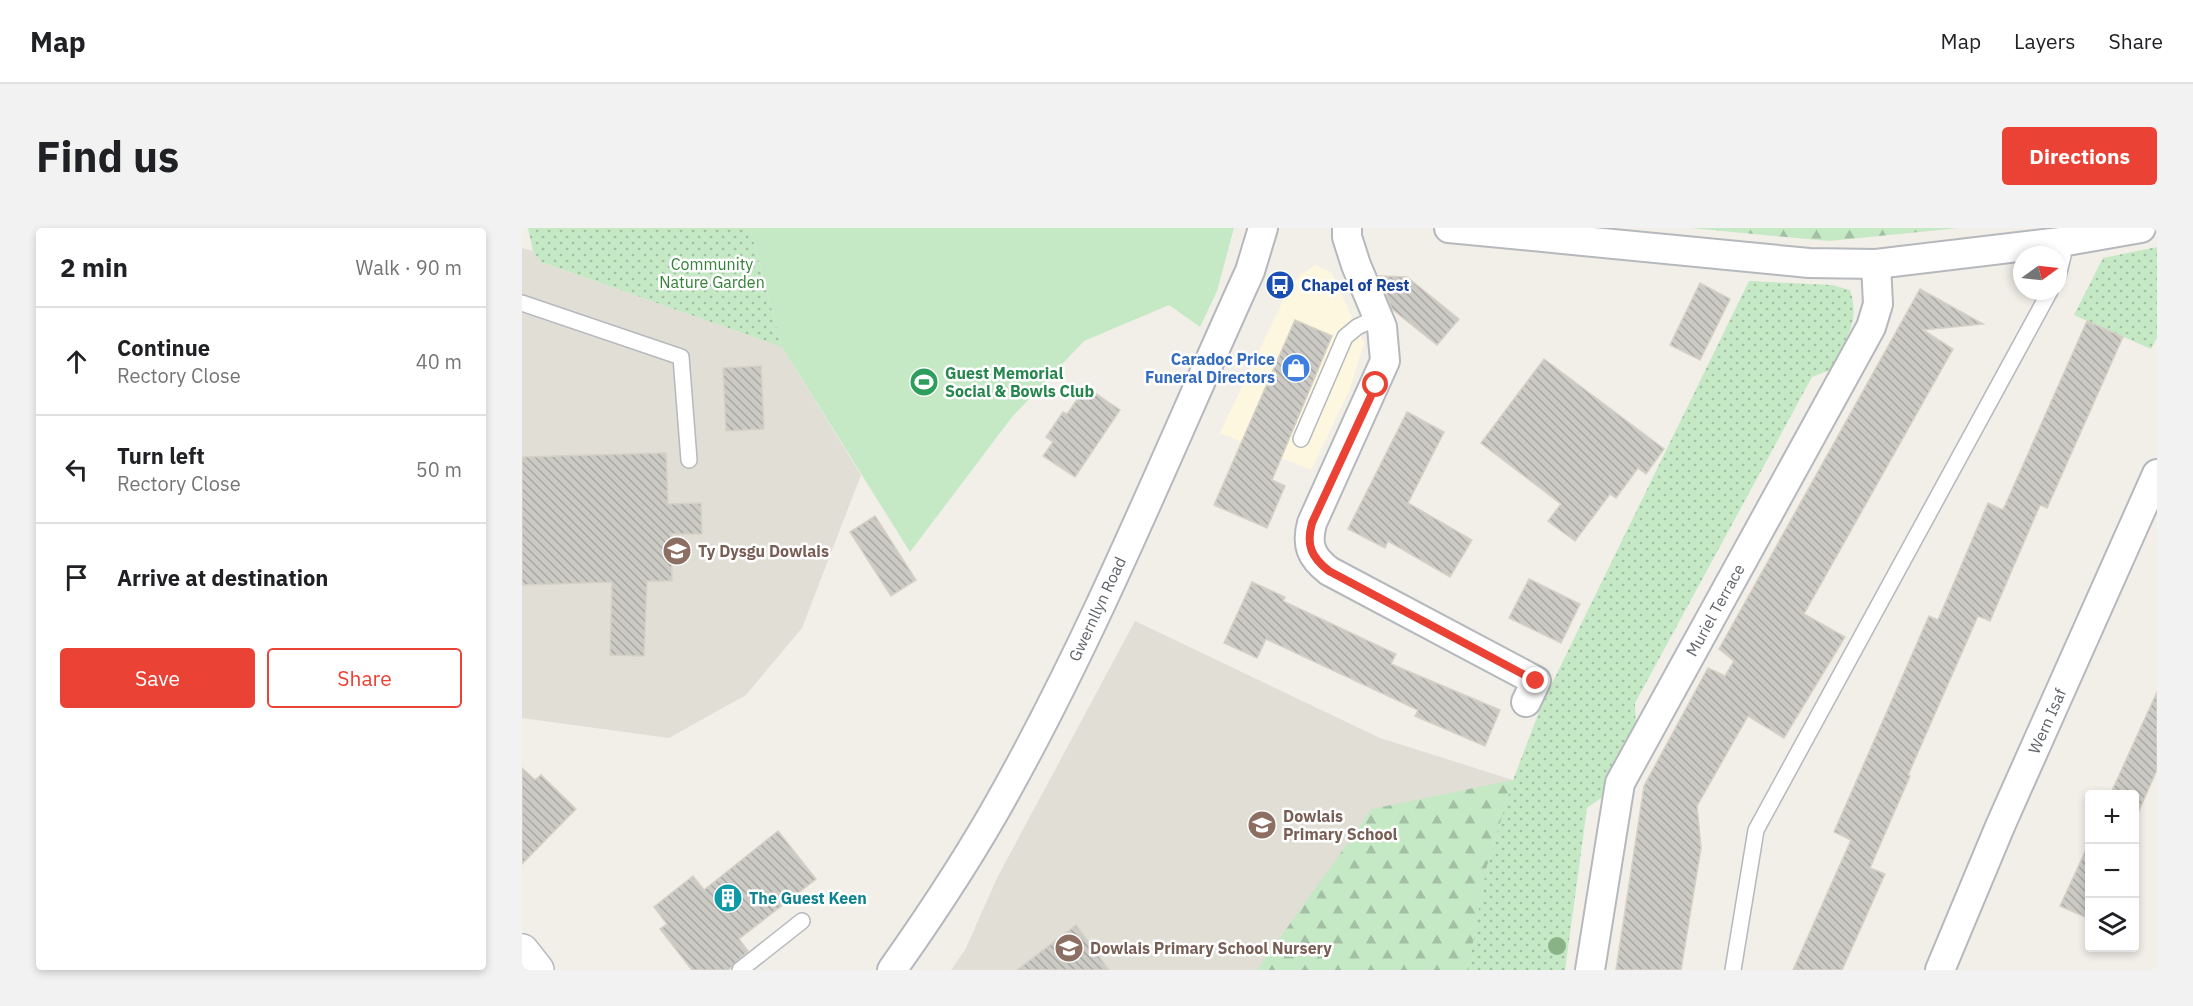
<!DOCTYPE html>
<html lang="en">
<head>
<meta charset="utf-8">
<style>
	body { margin:0; font-family:"IBM Plex Sans",sans-serif; background:#f2f2f2; color:#202124 }
	.controls { position:absolute; right:18px; bottom:18px; display:grid; overflow:hidden; border-radius:6px; box-shadow:0 3px 9px #0003 }
	.controls button { width:54px; height:54px; display:grid; place-items:center; padding:0; border:0; border-bottom:2px solid #e0e0e0; background:#fff; color:#202124; font:30px sans-serif }
	.compass { position:absolute; left:1491px; top:18px; width:54px; height:54px; border-radius:50%; background:#fff; box-shadow:0 3px 9px #0003; rotate:75deg }
	.stop { position:absolute; width:18px; height:18px; margin:-14px; border:4px solid #ea4335; border-radius:50%; background:#fff }
	.stop.end { background:#ea4335; border-color:#fff; box-shadow:0 2px 6px #0008 }
	.list { margin:0; padding:0; list-style:none }
	h2 { display:flex; justify-content:space-between; align-items:center; height:78px; margin:0; padding:0 24px; font-size:26px }
	h2 small { font-size:20px; font-weight:400; color:#757577 }
	.list li { display:grid; grid-template-columns:39px 1fr auto; gap:18px; align-items:center; box-sizing:border-box; height:108px; padding:0 24px; border-top:2px solid #e0e0e0 }
	.list b { display:block; font-size:22px; white-space:nowrap }
	.list p { margin:0; font-size:20px; white-space:nowrap; color:#757577 }
	.list em { font-size:20px; font-style:normal; color:#757577 }
	.actions { display:flex; gap:12px; padding:18px 24px }
	.actions a { flex:1; padding:14px 0; border:2px solid #ea4335; border-radius:6px; text-align:center; font-size:21px; color:#ea4335 }
	.actions .main { background:#ea4335; color:#fff }
	.icon { flex:none; width:33px; height:33px; fill:none; stroke:currentColor; stroke-width:2; stroke-linecap:round; stroke-linejoin:round }
	.map { position:relative; flex:none; width:1635px; height:742px; overflow:hidden; border-radius:6px }
	header { display:flex; align-items:center; gap:36px; box-sizing:border-box; height:84px; padding:0 30px; background:#fff; border-bottom:2px solid #e0e0e0 }
	header strong { font-size:28px }
	nav { display:flex; gap:33px; margin-inline-start:auto; font-size:21px }
	.intro { display:flex; align-items:center; justify-content:space-between; box-sizing:border-box; height:144px; padding:0 36px }
	h1 { margin:0; font-size:42px }
	.button { padding:15px 27px; border-radius:6px; background:#ea4335; color:#fff; font-size:21px; font-weight:700 }
	main { display:flex; gap:36px; padding:0 36px }
	aside { flex:1; background:#fff; border-radius:6px; box-shadow:0 3px 9px #0003 }
	.map>svg:first-child { display:block }
</style>
</head>
<body>
<header>
<strong>Map</strong>
<nav><a>Map</a><a>Layers</a><a>Share</a></nav>
</header>
<div class="intro"><h1>Find us</h1><a class="button">Directions</a></div>
<main>
<aside>
<h2>2 min<small>Walk · 90 m</small></h2>
<ul class="list">
<li><svg class="icon" aria-label="ahead" viewBox="0 0 24 24"><path d="M12 20V5M6 11l6-6 6 6"/></svg><div><b>Continue</b><p>Rectory Close</p></div><em>40 m</em></li>
<li><svg class="icon" aria-label="left" viewBox="0 0 24 24"><path d="M17 20v-9H6M10 6l-5 5 5 5"/></svg><div><b>Turn left</b><p>Rectory Close</p></div><em>50 m</em></li>
<li><svg class="icon" aria-label="arrive" viewBox="0 0 24 24"><path d="M6 21V4h12l-3 4 3 4H6"/></svg><div><b>Arrive at destination</b></div></li>
</ul>
<div class="actions"><a class="main">Save</a><a>Share</a></div>
</aside>
<div class="map">
<svg width="1635" height="742" viewBox="0 0 1635 742">
	<defs>
		<pattern id="green-dots" width="8" height="8" patternUnits="userSpaceOnUse" patternTransform="scale(1.5)"><rect width="8" height="8" fill="#c5e8c5"/><path d="M2 2h.1M6 6h.1" fill="none" stroke="#a3c0a4" stroke-width="1.8" stroke-linecap="round"/></pattern>
		<pattern id="forest-firs" width="22" height="20" patternUnits="userSpaceOnUse" patternTransform="scale(1.5)"><rect width="22" height="20" fill="#c5e8c5"/><path d="M5 1l3.5 6h-7zM16 11l3.5 6h-7z" fill="#a3c0a4"/></pattern>
		<pattern id="building-back-hatch" width="6" height="6" patternUnits="userSpaceOnUse" patternTransform="scale(1.5)"><rect width="6" height="6" fill="#cccac5"/><path d="M-1 5l2 2M0 0l6 6M5-1l2 2" fill="none" stroke="#a9a8a4"/></pattern>
	</defs>
	<rect width="100%" height="100%" fill="#f1efe8"/>
	<path fill="#fef7e0" d="M794,37L809,44L842,115L828,161L789,242L698,205L766,62L779,46Z"/>
	<g fill="#e1ded6">
		<path d="M0,20L11,23L19,34L260,119L339,247L280,400L224,467L147,510L0,490Z"/>
		<path d="M613,393L858,510L991,552L964,641L946,742H429L443,722L475,650Z"/>
	</g>
	<g fill="url(#green-dots)">
		<path d="M6,0H228L260,119L19,34L11,23Z"/>
		<path d="M1635,19V109L1629,121L1552,87L1581,30Z"/>
		<path d="M1227,53L1310,57L1328,62C1339,95 1322,114 1308,142L1290,149L1113,475L1114,501L1083,567L1065,580L1043,742H946L964,641L991,552L1020,476Z"/>
	</g>
	<g fill="url(#forest-firs)">
		<path d="M1169,0H1437L1307,13Z"/>
		<path d="M991,552L964,641L946,742H735L850,581Z"/>
	</g>
	<path fill="#c5e8c5" d="M228,0H712L695,63L678,99L647,77L562,113L490,189L388,324L260,119Z"/>
	<g fill="url(#building-back-hatch)" stroke="#d6d1c6" stroke-width="1.5">
		<path d="M857,48L885,49L937,91L915,117L870,81Z"/>
		<path d="M1178,55L1208,71L1178,132L1148,117Z"/>
		<path d="M1398,61L1461,96L1401,102L1431,121L1282,386L1323,409L1262,510L1226,488L1175,578L1179,620L1159,742H1094L1122,558L1186,440L1203,448L1212,433L1197,421Z"/>
		<path d="M773,92L810,108L750,252L763,258L745,300L692,277Z"/>
		<path d="M1565,93L1601,109L1525,280L1518,277L1468,393L1456,388L1386,547L1388,548L1348,640L1363,646L1320,742H1271L1329,612L1312,604L1407,388L1416,392L1466,275L1481,282Z"/>
		<path d="M1022,131L1142,221L1124,246L1116,240L1094,270L1088,266L1053,313L1026,293L1039,276L959,215Z"/>
		<path d="M239,138L242,201L204,203L201,140Z"/>
		<path d="M564,159L598,182L553,249L521,228L531,214L524,209L541,184L545,186Z"/>
		<path d="M885,184L922,204L886,275L950,312L928,349L866,313L863,320L826,301Z"/>
		<path d="M144,225L146,276L179,275L180,306H149L150,353H125L122,428L88,427L90,354L0,357V229Z"/>
		<path d="M353,288L394,352L369,368L328,304Z"/>
		<path d="M1007,351L1058,376L1039,415L987,390Z"/>
		<path d="M730,354L763,369L761,373L874,426L869,436L978,482L963,518L893,488L896,482L744,411L735,430L702,415Z"/>
		<path d="M1635,464V542L1612,594V567H1588Z"/>
		<path d="M0,540L13,552L19,547L54,581L0,636Z"/>
		<path d="M256,603L294,651L217,711L226,723L206,742H170L138,701L145,696L132,679L171,648L182,662Z"/>
		<path d="M1568,613V691L1538,678Z"/>
		<path d="M554,697L587,742H495Z"/>
	</g>
	<g fill="none" stroke-linecap="round" stroke-linejoin="round">
		<g stroke="#b5b8bc" stroke-width="18">
			<g id="lane">
				<path d="M1536,48L1541,28L1539,14"/>
				<path d="M0,75L159,129L167,232"/>
				<path d="M779,211L823,109L835,99L856,89"/>
				<path d="M218,742L280,693"/>
				<path d="M1211,742L1234,602L1528,63"/>
			</g>
		</g>
		<g stroke="#b5b8bc" stroke-width="32">
			<g id="street">
				<path d="M825,0V9L834,37L860,99L863,133L790,295C784,317 789,329 807,343L1014,453L1004,474"/>
				<path d="M927,0L1287,35L1354,36L1539,14L1619,0"/>
				<path d="M370,742C411,684 450,625 484,563C577,396 649,216 728,43L741,0"/>
				<path d="M1068,742L1098,555L1349,99L1356,76L1354,36"/>
				<path d="M1418,742L1479,596L1635,246"/>
			</g>
		</g>
		<g stroke="#b6babf" stroke-width="36">
			<path id="secondary" d="M0,723L15,742"/>
		</g>
		<use href="#lane" stroke="#fff" stroke-width="15"/>
		<use href="#street" stroke="#fff" stroke-width="28"/>
		<use href="#secondary" stroke="#fff" stroke-width="33"/>
	</g>
	<circle fill="#89b387" cx="1035" cy="718" r="9"/>
	<g fill="none" stroke-linecap="round" stroke-linejoin="round">
		<path stroke="#ea4335" stroke-width="8" d="M854,157L790,295C784,317 789,329 807,343L1014,453"/>
	</g>
	<defs>
		<g id="bus-disc" transform="scale(1.5)"><circle r="9.5" fill="#1a4fb4" stroke="#fff"/><path d="M-5-6H5V4H4V6H2V4H-2V6H-4V4H-5ZM-3.5-4V0h7V-4ZM-3.5 1.2v1.5H-2V1.2ZM2 1.2v1.5H3.5V1.2Z" fill="#fff"/></g>
		<g id="shop-disc" transform="scale(1.5)"><circle r="9.5" fill="#3f7fe0" stroke="#fff"/><path d="M-5-2.5h2.3a2.7 3.5 0 0 1 5.4 0H5L5.5 6h-11ZM-1.5-2.5h3a1.5 2.3 0 0 0-3 0Z" fill="#fff"/></g>
		<g id="stadium-disc" transform="scale(1.5)"><circle r="9.5" fill="#2e9e5b" stroke="#fff"/><path d="M0-5a6.5 5 0 1 0 0 10a6.5 5 0 1 0 0-10ZM-3.5-1.8h7v3.6h-7Z" fill="#fff"/></g>
		<g id="school-disc" transform="scale(1.5)"><circle r="9.5" fill="#8d6e63" stroke="#fff"/><path d="M0-5L7-2L0 1L-7-2ZM-4 1L0 2.5L4 1V4Q0 6-4 4Z" fill="#fff"/></g>
		<g id="building-disc" transform="scale(1.5)"><circle r="9.5" fill="#0f9aa8" stroke="#fff"/><path d="M-4-6H4V6H1V3H-1V6H-4ZM-2.5-4.3h1.7v1.8h-1.7ZM.8-4.3h1.7v1.8H.8ZM-2.5-1h1.7V.8h-1.7ZM.8-1h1.7V.8H.8Z" fill="#fff"/></g>
	</defs>
	<g fill-rule="evenodd">
		<use href="#bus-disc" x="758" y="57"/>
		<use href="#shop-disc" x="774" y="140"/>
		<use href="#stadium-disc" x="402" y="154"/>
		<use href="#school-disc" x="155" y="323"/>
		<use href="#school-disc" x="740" y="597"/>
		<use href="#building-disc" x="206" y="670"/>
		<use href="#school-disc" x="547" y="720"/>
	</g>
	<g text-anchor="middle" stroke-width="5" stroke-linejoin="round" paint-order="stroke">
		<g font-size="16" fill="#348238" stroke="#fff">
			<text x="190" y="42">Community<tspan x="190" dy="18">Nature Garden</tspan></text>
		</g>
		<g font-size="16" font-weight="bold" fill="#164399" stroke="#fff" text-anchor="start">
			<text x="779" y="63">Chapel of Rest</text>
		</g>
		<g font-size="16" font-weight="bold" fill="#366cbe" stroke="#fff" text-anchor="end">
			<text x="753" y="137">Caradoc Price<tspan x="753" dy="18">Funeral Directors</tspan></text>
		</g>
		<g font-size="16" font-weight="bold" fill="#27864d" stroke="#fff" text-anchor="start">
			<text x="423" y="151">Guest Memorial<tspan x="423" dy="18">Social &amp; Bowls Club</tspan></text>
		</g>
		<g font-size="16" font-weight="bold" fill="#785e54" stroke="#fff" text-anchor="start">
			<text x="176" y="329">Ty Dysgu Dowlais</text>
			<text x="761" y="594">Dowlais<tspan x="761" dy="18">Primary School</tspan></text>
			<text x="568" y="726">Dowlais Primary School Nursery</text>
		</g>
		<g font-size="16" fill="#5f6368" stroke="#fff">
			<text transform="translate(575 381) rotate(-65)" y="6">Gwernllyn Road</text>
			<text transform="translate(1193 382) rotate(-61)" y="6">Muriel Terrace</text>
			<text transform="translate(1525 493) rotate(-66)" y="6">Wern Isaf</text>
		</g>
		<g font-size="16" font-weight="bold" fill="#0d838f" stroke="#fff" text-anchor="start">
			<text x="227" y="676">The Guest Keen</text>
		</g>
	</g>
</svg>
<div class="controls">
<button>+</button>
<button>−</button>
<button><svg class="icon" aria-label="layers" viewBox="0 0 24 24"><path d="M12 4l9 5-9 5-9-5zM3 14l9 5 9-5"/></svg></button>
</div>
<svg class="compass" viewBox="-18 -18 36 36"><path d="M0-13l5 13h-10z" fill="#e53935"/><path d="M0 13l5-13h-10z" fill="#757577"/></svg>
<div class="stop" style="left:854px;top:157px"></div>
<div class="stop end" style="left:1014px;top:453px"></div>
</div>
</main>
</body>
</html>
